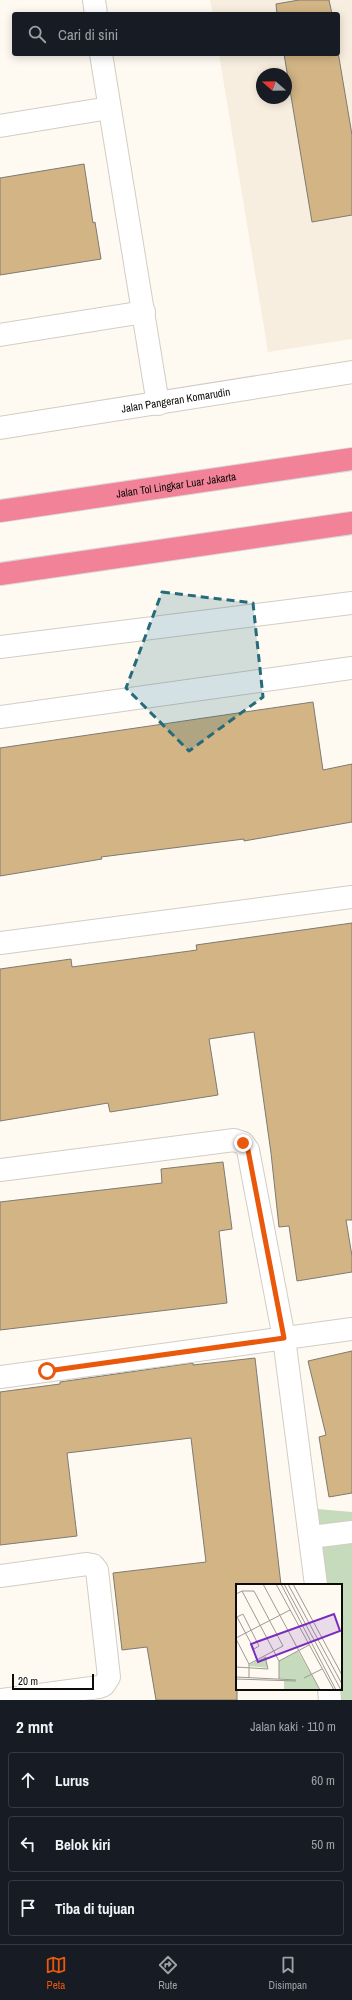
<!DOCTYPE html>
<html lang="id">
<head>
<meta charset="utf-8">
<style>
	body { margin:0; font-family:"Archivo Narrow",sans-serif; background:#242831; color:#f1f3f6 }
	.compass { position:absolute; left:256px; top:68px; width:36px; height:36px; border-radius:50%; background:#171b24; box-shadow:0 2px 10px #0003; rotate:290deg }
	.scale { position:absolute; left:12px; bottom:10px; width:82px; box-sizing:border-box; padding-left:4px; border:2px solid #0d0c09; border-top:0; font-size:11px; line-height:14px; white-space:nowrap; color:#0d0c09; -webkit-text-stroke:3px #fff; paint-order:stroke }
	.stop { position:absolute; width:12px; height:12px; margin:-9px; border:3px solid #ea580c; border-radius:50%; background:#fff }
	.stop.end { background:#ea580c; border-color:#fff; box-shadow:0 1px 4px #0008 }
	.list { margin:0; padding:0; list-style:none }
	h2 { display:flex; justify-content:space-between; align-items:center; height:52px; margin:0; padding:0 16px; font-size:17px }
	h2 small { font-size:13px; font-weight:400; color:#9ea1a6 }
	.list li { display:grid; grid-template-columns:26px 1fr auto; gap:12px; align-items:center; box-sizing:border-box; height:56px; margin:0 8px 8px; padding:0 8px; border:1px solid #363941; border-radius:4px }
	.list b { display:block; font-size:15px; white-space:nowrap }
	.list em { font-size:13px; font-style:normal; color:#9ea1a6 }
	.icon { flex:none; width:22px; height:22px; fill:none; stroke:currentColor; stroke-width:2; stroke-linecap:round; stroke-linejoin:round }
	.map { position:relative; flex:none; width:352px; height:1700px; overflow:hidden }
	.search { position:absolute; background:#171b24; box-shadow:0 2px 10px #0003; left:12px; right:12px; top:12px; height:44px; display:flex; align-items:center; gap:10px; box-sizing:border-box; padding:0 14px; border-radius:4px; color:#9ea1a6; font-size:15px }
	.sheet { height:244px; background:#171b24 }
	nav { display:flex; justify-content:space-around; align-items:center; box-sizing:border-box; height:56px; border-top:1px solid #363941; background:#171b24; font-size:11px; color:#9ea1a6 }
	nav a { display:grid; justify-items:center; gap:2px }
	nav .on { color:#ea580c }
	.map>svg:first-child { display:block }
</style>
</head>
<body>
<div class="map">
<svg width="352" height="1700" viewBox="0 0 352 1700">
	<rect width="100%" height="100%" fill="#fef9f1"/>
	<path fill="#f7eedf" fill-rule="evenodd" d="M210,0H352V339L268,352L219,54H338V14H213ZM262,74H286V98H262Z"/>
	<path fill="#c5dbbc" d="M317,1509L352,1512V1700H337L336,1689H341V1585H325Z"/>
	<g fill="#d3b585" stroke="#7e7a73">
		<path d="M299,0H329L332,14H277L276,4Z"/>
		<path d="M338,52L352,135V215L312,222L284,54H338Z"/>
		<path d="M84,164L93,223L95,222L101,259L0,275V178Z"/>
		<path d="M313,702L323,770L352,764V822L244,841V839L101,857L102,859L0,876V748Z"/>
		<path d="M352,923V1220H346L352,1256V1272L297,1281L289,1226L279,1227L271,1153L254,1032L209,1039L218,1095L110,1112L108,1103L0,1121V969L71,959L72,967L197,950L196,945Z"/>
		<path d="M223,1162L232,1229L219,1231L227,1303L0,1330V1202L162,1183L161,1169Z"/>
		<path d="M352,1351V1493L329,1497L319,1437L326,1435L308,1361Z"/>
		<path d="M255,1358L281,1585H237V1700H156L147,1647L122,1650L113,1573L206,1562L191,1438L67,1453L77,1536L0,1545V1392L60,1384V1382L193,1363V1365Z"/>
	</g>
	<g fill="none" stroke-linecap="round" stroke-linejoin="round">
		<g stroke="#d2cdc5" stroke-width="24">
			<g id="minor">
				<path d="M94,0L96,14"/>
				<path d="M101,54L158,404"/>
				<path d="M0,126L109,108"/>
				<path d="M0,335L144,312"/>
				<path id="s1" d="M0,428L352,372"/>
				<path d="M0,647L352,603"/>
				<path d="M0,717L352,668"/>
				<path d="M0,943L352,897"/>
				<path d="M0,1170L234,1140L243,1143L248,1150L284,1338L316,1585"/>
				<path d="M0,1377L352,1329"/>
				<path d="M311,1537L352,1532"/>
				<path d="M0,1576L87,1564L93,1565L97,1570L109,1677L104,1685L99,1687L2,1700"/>
				<path d="M329,1689L330,1700"/>
			</g>
		</g>
		<g stroke="#d8d8d8" stroke-width="24">
			<g id="highway">
				<path id="s2" d="M0,511L352,459"/>
				<path d="M0,574L352,523"/>
			</g>
		</g>
		<use href="#minor" stroke="#fff" stroke-width="22"/>
		<use href="#highway" stroke="#f18298" stroke-width="22"/>
	</g>
	<g fill="none" stroke-linecap="round" stroke-linejoin="round">
		<path stroke="#ea580c" stroke-width="5" d="M47,1371L284,1338L248,1150L243,1143"/>
	</g>
	<path fill="#256b7a" fill-opacity="0.2" stroke="#256b7a" stroke-width="3" stroke-dasharray="8 5" stroke-linejoin="round" d="M162,592L253,603L263,697L189,751L126,688Z"/>
	<g text-anchor="middle" stroke-width="3.5" stroke-linejoin="round" paint-order="stroke">
		<g font-size="11" fill="#0d0c09" stroke="#fff">
			<text dy="4" stroke="none"><textPath href="#s1" startOffset="178">Jalan Pangeran Komarudin</textPath></text>
			<text dy="4" stroke="none"><textPath href="#s2" startOffset="178">Jalan Tol Lingkar Luar Jakarta</textPath></text>
		</g>
	</g>
	<g transform="translate(236 1584)">
		<rect width="106" height="106" fill="#fef9f1"/>
		<path d="M62,67L84,106H48V95H43V77ZM30,72L32,84L13,82L14,80Z" fill="#c5dbbc"/>
		<path fill="none" stroke="#9e9a94" stroke-width="1" d="M27,0L84,106M40,0L98,106M45,0L100,106M48,0L105,106M52,0L106,100M57,0L106,91M6,7H18L47,62L13,80V94M0,10L6,7L43,77M7,30L23,62L18,65L1,33ZM0,54L54,26M0,55L13,80M0,83L32,85L29,73M0,93L60,96M68,94L86,85M0,95L60,97M43,95V77L73,61"/>
		<path fill="#7b2cbf" fill-opacity="0.15" stroke="#7b2cbf" stroke-width="2" d="M98,30L104,47L22,78L15,60Z"/>
		<rect width="106" height="106" fill="none" stroke="#0d0c09" stroke-width="2"/>
	</g>
</svg>
<svg class="compass" viewBox="-18 -18 36 36"><path d="M0-13l5 13h-10z" fill="#e53935"/><path d="M0 13l5-13h-10z" fill="#9ea1a6"/></svg>
<div class="scale">20 m</div>
<div class="stop" style="left:47px;top:1371px"></div>
<div class="stop end" style="left:243px;top:1143px"></div>
<div class="search"><svg class="icon" aria-label="search" viewBox="0 0 24 24"><circle cx="10" cy="10" r="6"/><path d="M15 15l6 6"/></svg>Cari di sini</div>
</div>
<section class="sheet">
<h2>2 mnt<small>Jalan kaki · 110 m</small></h2>
<ul class="list">
<li><svg class="icon" aria-label="ahead" viewBox="0 0 24 24"><path d="M12 20V5M6 11l6-6 6 6"/></svg><div><b>Lurus</b></div><em>60 m</em></li>
<li><svg class="icon" aria-label="left" viewBox="0 0 24 24"><path d="M17 20v-9H6M10 6l-5 5 5 5"/></svg><div><b>Belok kiri</b></div><em>50 m</em></li>
<li><svg class="icon" aria-label="arrive" viewBox="0 0 24 24"><path d="M6 21V4h12l-3 4 3 4H6"/></svg><div><b>Tiba di tujuan</b></div></li>
</ul>
</section>
<nav>
<a class="on"><svg class="icon" aria-label="map" viewBox="0 0 24 24"><path d="M3 6l6-2 6 2 6-2v14l-6 2-6-2-6 2zM9 4v14M15 6v14"/></svg>Peta</a>
<a><svg class="icon" aria-label="directions" viewBox="0 0 24 24"><path d="M12 3l9 9-9 9-9-9zM9 14v-3h6M13 9l2 2-2 2"/></svg>Rute</a>
<a><svg class="icon" aria-label="saved" viewBox="0 0 24 24"><path d="M7 4h10v16l-5-4-5 4z"/></svg>Disimpan</a>
</nav>
</body>
</html>
